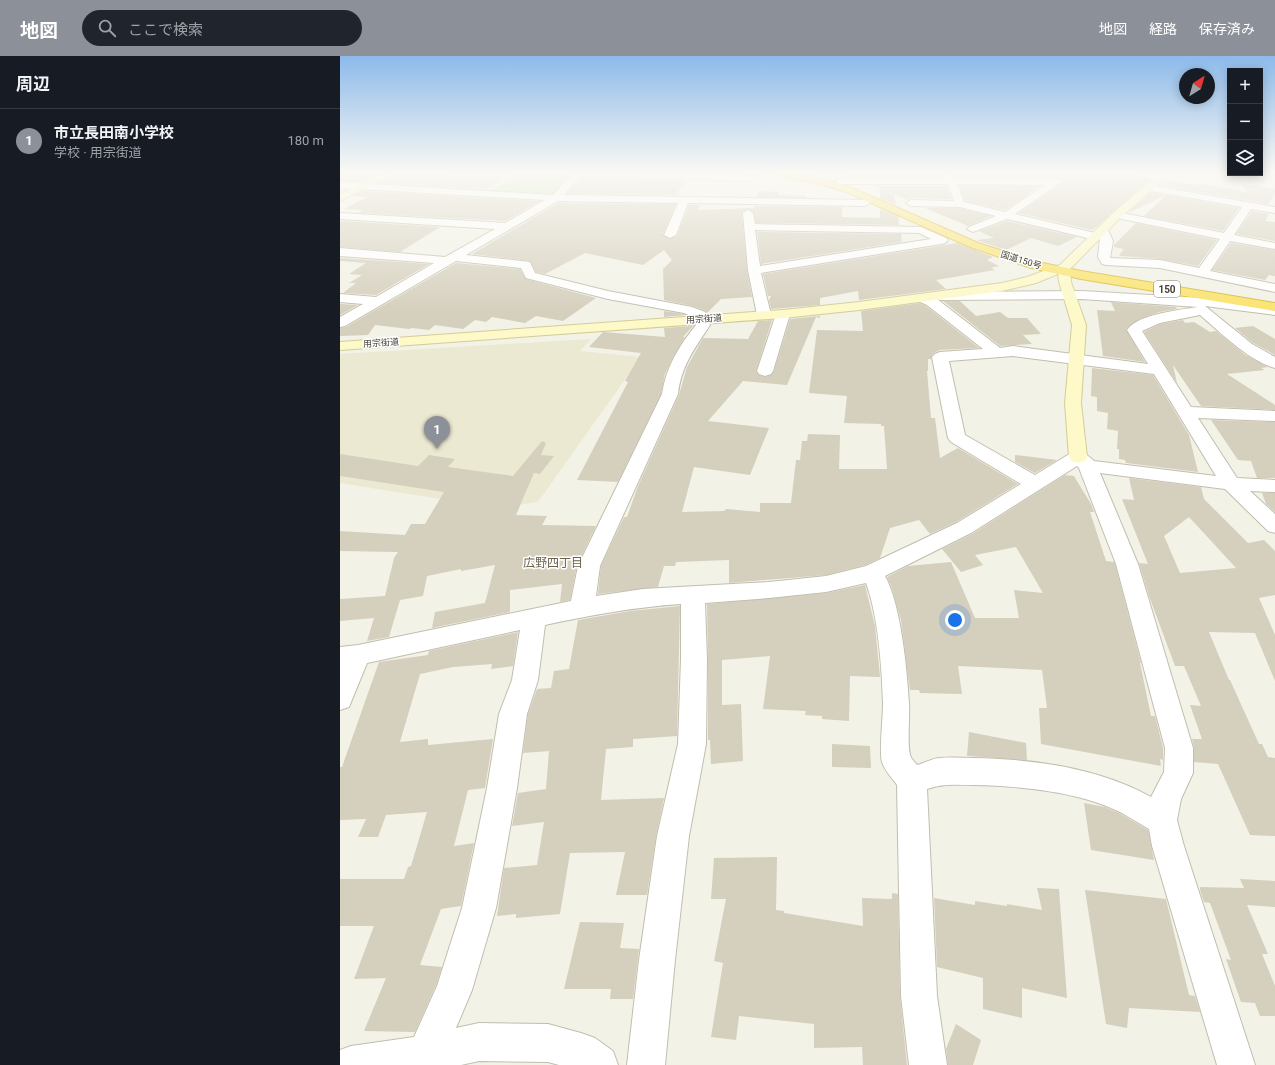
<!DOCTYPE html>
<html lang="ja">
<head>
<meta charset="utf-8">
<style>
	body { margin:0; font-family:Roboto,"Noto Sans JP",sans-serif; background:#20242c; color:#f1f3f6 }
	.controls { position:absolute; right:12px; top:12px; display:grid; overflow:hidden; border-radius:0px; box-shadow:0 2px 10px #0003 }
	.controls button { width:36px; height:36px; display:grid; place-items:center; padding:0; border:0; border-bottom:1px solid #363941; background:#171b24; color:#f1f3f6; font:20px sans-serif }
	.compass { position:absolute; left:839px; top:12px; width:36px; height:36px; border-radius:50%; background:#171b24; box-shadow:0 2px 10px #0003; rotate:37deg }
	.you { position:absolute; left:615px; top:564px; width:14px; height:14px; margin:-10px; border:3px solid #fff; border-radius:50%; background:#1a73e8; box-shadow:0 0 0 6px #1a73e833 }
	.badge { display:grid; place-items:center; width:26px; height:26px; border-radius:50%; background:#8c9099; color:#fff; font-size:13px; font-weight:700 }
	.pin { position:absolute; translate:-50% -33px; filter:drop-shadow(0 1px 2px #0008) }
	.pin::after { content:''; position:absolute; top:21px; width:14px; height:12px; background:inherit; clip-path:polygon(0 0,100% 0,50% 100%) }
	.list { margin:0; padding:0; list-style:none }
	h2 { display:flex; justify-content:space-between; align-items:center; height:52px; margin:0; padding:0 16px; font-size:17px }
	h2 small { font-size:13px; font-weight:400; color:#9ea1a6 }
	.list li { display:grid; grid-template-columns:26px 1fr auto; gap:12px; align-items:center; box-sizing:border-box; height:64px; padding:0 16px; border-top:1px solid #363941 }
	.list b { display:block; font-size:15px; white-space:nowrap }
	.list p { margin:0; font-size:13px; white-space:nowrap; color:#9ea1a6 }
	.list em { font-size:13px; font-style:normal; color:#9ea1a6 }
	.icon { flex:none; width:22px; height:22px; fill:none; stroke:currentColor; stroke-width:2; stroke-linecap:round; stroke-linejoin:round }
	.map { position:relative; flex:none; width:935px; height:1009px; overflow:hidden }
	header { display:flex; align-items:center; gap:24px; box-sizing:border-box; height:56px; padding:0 20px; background:#8c9099; color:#fff }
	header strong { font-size:19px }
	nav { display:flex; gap:22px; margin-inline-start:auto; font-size:14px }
	.search { width:280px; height:36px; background:#20242c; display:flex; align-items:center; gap:10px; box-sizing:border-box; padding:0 14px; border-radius:22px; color:#9ea1a6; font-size:15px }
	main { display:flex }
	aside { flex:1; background:#171b24 }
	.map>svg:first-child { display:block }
</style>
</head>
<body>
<header>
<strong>地図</strong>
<div class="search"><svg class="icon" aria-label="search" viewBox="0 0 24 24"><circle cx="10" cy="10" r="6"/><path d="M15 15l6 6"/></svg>ここで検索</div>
<nav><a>地図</a><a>経路</a><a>保存済み</a></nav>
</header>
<main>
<aside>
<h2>周辺<small></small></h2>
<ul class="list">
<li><span class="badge">1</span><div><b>市立長田南小学校</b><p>学校 · 用宗街道</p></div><em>180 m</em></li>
</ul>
</aside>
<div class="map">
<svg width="935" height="1009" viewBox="0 0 935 1009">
	<rect width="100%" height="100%" fill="#f3f2e7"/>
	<path fill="#ece9d2" d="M251,283L240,295L301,301L198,446L156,452L0,427V298Z"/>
	<path fill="#c5e6b1" d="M180,117L230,119L211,140L149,136Z"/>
	<g fill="#d5cfbd" fill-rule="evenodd">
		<path d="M0,117H40L22,126L0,125Z"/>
		<path d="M57,117H98L95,119L163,123L147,133L40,127Z"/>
		<path d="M505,117H602L603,121H513Z"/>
		<path d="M615,117H786L810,123L755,172L751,174L679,157L721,128L724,125L721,122H616Z"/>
		<path d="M241,122L347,125L335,139L227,138Z"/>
		<path d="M826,124L855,129L856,127L907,136L902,128L935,133V137L928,148L819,129Z"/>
		<path d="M534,130H607L612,143L571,142L568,144L554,138L556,149L540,142V132Z"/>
		<path d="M619,130H700L665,154L625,145Z"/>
		<path d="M24,135L200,145L165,165L18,157L23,154L4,153L27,141L12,140Z"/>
		<path d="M419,135L439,136L438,139L466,140V142L417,141Z"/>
		<path d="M811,136L826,139L788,157Z"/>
		<path d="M826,139L899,152L883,175L804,160Z"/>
		<path d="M218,147L336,148L323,178L329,183L337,180L349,149H360L358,154L414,152L415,150L502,151V161L540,162V153L558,160L559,169L416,167L414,157L407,153L402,157L407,214L412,241L381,243L367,257L366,255L353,250L324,244L323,213L332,204L324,194L303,209L245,197L205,218L196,216L190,205L132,198Z"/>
		<path d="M585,152H620L651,160L628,170Z"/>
		<path d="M912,155L929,158L925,165L935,166V185L896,178Z"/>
		<path d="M2,165L100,171L60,196L0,191V166Z"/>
		<path d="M667,165L737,181L718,190L691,182L666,194L636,184L654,182L639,175Z"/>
		<path d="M796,167L877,184L858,210L820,203L781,200L779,199L784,193L774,191V189Z"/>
		<path d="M417,176L561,178L562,186L421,208Z"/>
		<path d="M617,187L653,201L647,204L659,210L651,212L655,214L596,224L606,233L519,244L518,235L480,242V249L431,253L429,244L431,240H428L423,218Z"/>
		<path d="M891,187L935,194V220L929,219L925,224L872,214Z"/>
		<path d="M0,202L89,208L36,239L3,237L16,227H9L22,219L9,218L26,207L0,205Z"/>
		<path d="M116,207L180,213L186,223L256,242L223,265L196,260L185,267L152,261L146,266L135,264L123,273L95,269L89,274L72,272L69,273L35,269L28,279L0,280V272L6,271Z"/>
		<path d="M603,245H620L636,260L660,256L668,262H687L701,278L683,279L692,288L660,290Z"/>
		<path d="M771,246L836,251L837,253L819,256L800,263L786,273L805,306L763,300L757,254L775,255Z"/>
		<path d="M580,247L586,250L639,292L600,294L594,297L591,300V303H588V315H587L591,362H595L600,402L618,392L678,428L616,466L590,478L579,464L550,472L540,502L525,509L486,519L389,527V504L336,506L335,510H324L318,531L258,538L261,510L284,461H287L298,430L339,339L347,311L363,282L408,283L418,265L432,264L416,315L419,319L425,321L431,319L434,315L450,263L480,260V262L476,261L447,329L403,325L368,365L429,372L410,419L354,411L342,456L384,455L386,453L420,456V447H451L456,404H460L462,385H467L468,378L500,379L499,413H547L544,370H541V368L504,367L507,340L469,337L477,274L523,275L521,255Z"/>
		<path d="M0,248L18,249L0,259Z"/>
		<path d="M324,255L344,258L346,259L324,261Z"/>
		<path d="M843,264L845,267L854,266L870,276L876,275L904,298L928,311L921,312L925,314L887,318L935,349V354L861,350L833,309L837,327L804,276L820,268Z"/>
		<path d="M353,270L343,281H345L333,301L325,318L321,338L278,426L237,424L288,326L285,325L301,297L249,291L263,276L325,281L324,272Z"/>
		<path d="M913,270L935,283V299L913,287L895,272Z"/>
		<path d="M752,312L813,319L849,379L858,416L786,407L785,404L779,403V393H777L778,375L767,373L768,357L757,355V341L751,340Z"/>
		<path d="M871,364L935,366V422H917L911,405L898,404Z"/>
		<path d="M202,385L206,387L201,399L214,400L200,418L194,417L176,459L207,460L202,469L256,470L237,509L230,544L220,546L222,528L170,534V556L92,572L95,556L145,547L155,509L121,515V513L87,520L83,540L60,544L49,581L27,585L34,562L0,565V543L45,540L54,502L58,496L0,495V475L65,479L71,468H85L104,436L0,420V398L78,410L89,399L115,403L108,411L173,420Z"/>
		<path d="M675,399L717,404L695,417L675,406Z"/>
		<path d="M725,419L734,420L751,448L754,456H750L766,505L774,506L775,508L801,607H800L811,660H815L823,692V704L820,703L821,710L701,688L699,652H707L702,614L618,610L622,638L580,637L579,634H570L561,564L552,532L547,521L568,510L611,506L635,562H679L674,534L703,537L676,491L635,499L643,509L621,516L602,493L632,478Z"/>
		<path d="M789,422L861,431L864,443L908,487L924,484L935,495V539L919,542L935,579V625L915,577L869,576L889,624H890L919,688H922L928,701L935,702V780L910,779L878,708L854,706V692L852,683H862L850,649L861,650L844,610H835L809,540L799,507L808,508L782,443L794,444ZM849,461L896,512L840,517L824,480Z"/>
		<path d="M922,437H935V456L926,448Z"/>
		<path d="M525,529L535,570L540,621L510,620L509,665L482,663V660L465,659L466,655L423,653L430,600L382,604V649L401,648L403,705L371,708L370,684H368V603L367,548L486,537Z"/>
		<path d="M340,550L337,680L293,683V691L266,693L261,744L324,742L316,780L307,839H276L285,796L230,797L220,858L176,862V858L157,860L164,812L197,809L204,766L172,770L178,737L206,733L209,695L183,697L188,658L197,633L211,632L214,615L229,613L238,564L290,555Z"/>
		<path d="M178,576L173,610L151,613L152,608L113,611L80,618L60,686L88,683V689L153,683L145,732L128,734L114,790L134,787L121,850L101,853L80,909L102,911L96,929L75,976L24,975L46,922L14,923L34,870H0V823H64L68,811L71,810L87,756L46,759L38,781H18L26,763L0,764V711H2L39,606L88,599L89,595Z"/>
		<path d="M629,676L686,687L687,704L627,700Z"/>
		<path d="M492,688L530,690L531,712L492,711Z"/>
		<path d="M744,747L765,751L781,758L808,774L814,804L751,794Z"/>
		<path d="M437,801L436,854L444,855V857L523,870L522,842L552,843V837L558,838L560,940L567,1009H523L522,991L474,992V968L399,960L396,984L371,981L383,907L374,905L386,843H371L374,802Z"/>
		<path d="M900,823L935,825V851L907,849L928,898H922L935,930V960H920L915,947L901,946L886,903L891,904L870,847L864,846L860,834V831L904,832Z"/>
		<path d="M697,832L719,833L727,942L682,932V962L643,953V922L597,911L594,842L635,849V845L667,850V848L702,854Z"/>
		<path d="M745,834L826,843L849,939L855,940L860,956L789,952L787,972L766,968Z"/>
		<path d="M240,866L284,867L280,892L299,893L293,943H270L271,933H224Z"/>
		<path d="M616,968L641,984L633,1009H608L606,993Z"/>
	</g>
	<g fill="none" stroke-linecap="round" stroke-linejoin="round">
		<g stroke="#c1bead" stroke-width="2">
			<g id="street">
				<path d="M228,117H334L412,119L417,122L412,125L240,120L224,139L525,144L530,147L525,150L348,147L336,179L330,182L324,179L338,147L218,145L126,199L190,206L195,217L268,235L352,251L365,256L370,269C355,292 341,310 338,338L260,510L256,540L303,533L429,526L486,520L526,510L617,467L681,428L611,386L608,382L592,301L595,298L600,296L643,293L587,249L578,245L576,242L578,239L583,238L597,243L660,292L673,290L808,308L787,274C798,258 839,254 858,251L742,243L601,244L596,243L594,240L596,237L601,236L742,235L862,242L935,251V259L865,250L912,288L935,301V312C909,305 880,276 860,259L820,267L802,275L851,351L935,355V365L858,362L897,422L935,424V436L910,435L935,458V477L928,475L885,433L760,417L798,508L853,692V717L841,743L837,764L844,790L915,1009H877L812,790L809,773C800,768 791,762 782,757C741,736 681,730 635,729C618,729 603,727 587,733L597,940L607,1009H569L561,940L557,729C552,722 545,715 542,706C539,696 543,661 543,648C542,613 538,559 526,527L486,536L429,542L365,547L367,603L366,688L349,780L335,904L325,1009H287L299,904L317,780L338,688L341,603V548C295,551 251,559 205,569L198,624L187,658L177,732L156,852L132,934L116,972L139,967L208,968L241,977L255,982L273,995L278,1009H219L208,1006L139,1005L121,1009H0V994L11,990L74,981L97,930L122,852L147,732L159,658L172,624L180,574L27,607L9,651L0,654V591L18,589L231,545L238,510L322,338C326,311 339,290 356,269L354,261L344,257L268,243L186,222L181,212L116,205L5,270L0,271V261L23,248L0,246V238L36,241L94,207L0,200V192L105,201L155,173L0,163V157L165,167L205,144L0,132V126L213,139L231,119ZM673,300L814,318L876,420L754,405C746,398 742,394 731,397L695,419L625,379L609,305ZM737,410L739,412L776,508L825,692L824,716L811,741C759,712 693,703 634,702C623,702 612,701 600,702C593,702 585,707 577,709C575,706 571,703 570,699C567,686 570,662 569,647C567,613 561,549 545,520L631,477Z"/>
				<path d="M603,117H613L615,123H720L722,125L720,127L675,158L759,178L757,174L759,172H767L773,185L770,202L820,204L859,212L880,183L777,162L772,159L777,156L884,177L902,151L806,134L804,132L809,129L935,151V157L911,153L894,179L935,187V193L890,185L870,215L935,228V236L820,212L766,209L762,208L758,201L760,183L756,184L667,163L633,176L627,173L629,171L656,160L620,151L571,150L566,147L571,144L614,145L608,128H500L495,125L500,122L605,123ZM617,128L705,129L665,156L624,146Z"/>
				<path d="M794,117H815L825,119L827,121L822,124L799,120Z"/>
				<path d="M408,154L413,157L415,168L581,171L606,182L608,184L605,187L601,188L421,217L431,259L429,262L424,263L419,262L417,259L408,214L403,157ZM415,174L579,177L591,183L420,210Z"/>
				<path d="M443,254L448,255L450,258L433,315L431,318L425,320L419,318L417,315L436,258L438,255Z"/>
			</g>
		</g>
		<g stroke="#d2cd98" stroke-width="2">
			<g id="secondary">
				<path d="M44,117H56L0,145V138Z"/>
				<path d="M820,117H831L781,161L730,213L731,226L746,269L741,347L747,401L745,405L738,407L731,405L729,401L725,347L732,269L719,226L718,218L696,227L662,235L519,254L443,262L0,294V286L443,254L519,246L662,227L687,221L720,209L773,157Z"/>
			</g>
		</g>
		<g stroke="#d9bb3b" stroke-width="2">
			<path id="highway" d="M434,117H454L480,122L510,131L638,187L698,206L741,215L935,247V255L741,223L691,212L630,191L504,135L478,128L436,119Z"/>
		</g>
		<use href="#street" fill="#fff" fill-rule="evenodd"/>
		<use href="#secondary" fill="#fdf9c8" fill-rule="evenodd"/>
		<use href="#highway" fill="#fae36c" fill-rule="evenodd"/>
	</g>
	<linearGradient id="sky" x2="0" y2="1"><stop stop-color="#8dbaea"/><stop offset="0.45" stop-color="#faf9f4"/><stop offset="1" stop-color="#faf9f4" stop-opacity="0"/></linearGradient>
	<rect width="935" height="258" fill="url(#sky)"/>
	<g text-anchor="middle" stroke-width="3" stroke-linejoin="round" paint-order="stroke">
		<g font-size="9" fill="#464336" stroke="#fff">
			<text transform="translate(681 204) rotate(17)" y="3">国道150号</text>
			<text transform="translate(364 263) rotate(-4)" y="3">用宗街道</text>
			<text transform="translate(41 287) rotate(-4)" y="3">用宗街道</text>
		</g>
		<rect fill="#fff" stroke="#7e7b72" stroke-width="1" x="814" y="225" width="26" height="16" rx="3"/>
		<g font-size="10" font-weight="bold" fill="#464336">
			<text x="827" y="237">150</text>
		</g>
		<g font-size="12" fill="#69634e" stroke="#fff">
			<text x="213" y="511">広野四丁目</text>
		</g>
	</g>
</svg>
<div class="controls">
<button>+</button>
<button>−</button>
<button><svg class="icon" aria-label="layers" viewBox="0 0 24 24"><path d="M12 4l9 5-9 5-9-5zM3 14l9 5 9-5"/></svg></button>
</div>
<svg class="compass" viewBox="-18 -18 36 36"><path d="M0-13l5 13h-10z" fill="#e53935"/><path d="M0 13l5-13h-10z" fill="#9ea1a6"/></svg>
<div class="you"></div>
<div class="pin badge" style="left:97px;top:393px">1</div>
</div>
</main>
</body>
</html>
